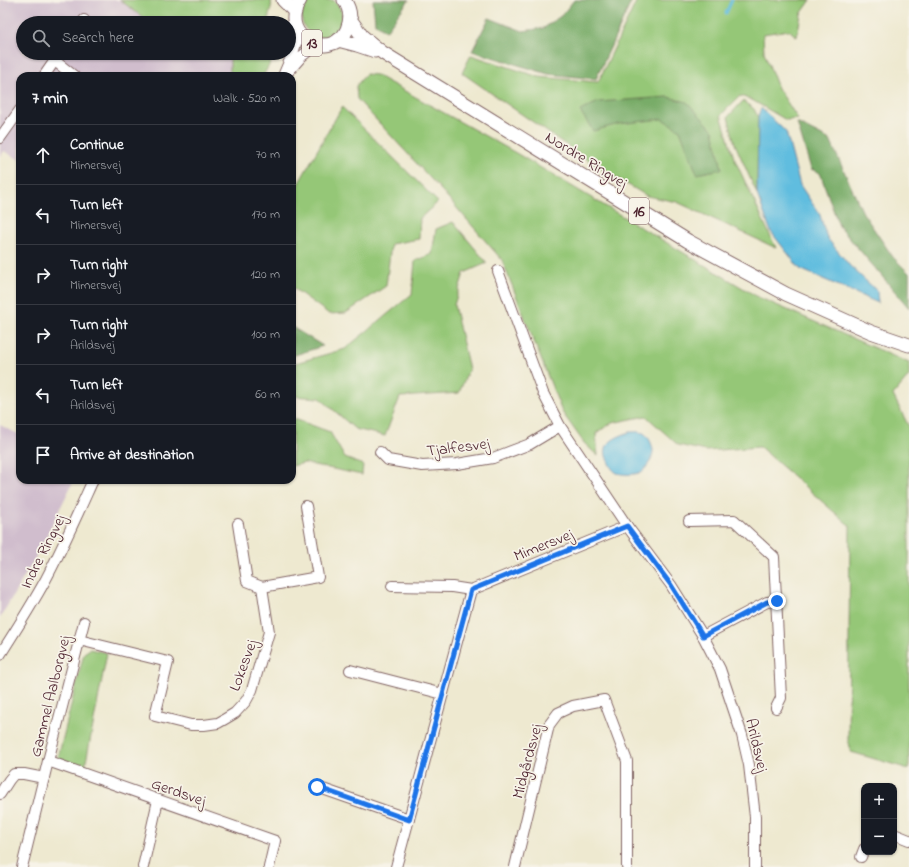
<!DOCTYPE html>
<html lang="en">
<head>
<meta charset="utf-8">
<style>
	body { margin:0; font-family:"Indie Flower",sans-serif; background:#242831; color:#f1f3f6 }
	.controls { position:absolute; right:12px; bottom:12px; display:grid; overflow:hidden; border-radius:8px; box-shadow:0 1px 3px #0004 }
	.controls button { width:36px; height:36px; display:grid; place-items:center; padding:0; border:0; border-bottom:1px solid #363941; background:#171b24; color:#f1f3f6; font:20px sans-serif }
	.stop { position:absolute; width:12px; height:12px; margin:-9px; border:3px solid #1a73e8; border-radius:50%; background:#fff }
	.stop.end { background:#1a73e8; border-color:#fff; box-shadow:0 1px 4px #0008 }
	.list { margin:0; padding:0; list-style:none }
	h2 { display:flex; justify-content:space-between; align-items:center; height:52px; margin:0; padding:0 16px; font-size:17px }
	h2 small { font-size:13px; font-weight:400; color:#9ea1a6 }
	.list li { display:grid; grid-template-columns:26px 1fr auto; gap:12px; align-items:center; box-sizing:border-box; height:60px; padding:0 16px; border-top:1px solid #363941 }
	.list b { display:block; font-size:15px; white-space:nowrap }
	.list p { margin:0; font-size:13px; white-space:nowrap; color:#9ea1a6 }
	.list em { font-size:13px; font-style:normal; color:#9ea1a6 }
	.icon { flex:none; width:22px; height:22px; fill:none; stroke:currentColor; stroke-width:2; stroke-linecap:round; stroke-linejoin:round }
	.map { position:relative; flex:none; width:909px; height:867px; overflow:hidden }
	.search { position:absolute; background:#171b24; box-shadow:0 1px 3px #0004; left:16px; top:16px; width:280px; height:44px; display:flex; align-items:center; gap:10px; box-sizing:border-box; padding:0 14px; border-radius:22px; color:#9ea1a6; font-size:15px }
	.panel { position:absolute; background:#171b24; box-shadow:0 1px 3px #0004; left:16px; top:72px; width:280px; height:412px; border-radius:12px }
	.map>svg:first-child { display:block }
</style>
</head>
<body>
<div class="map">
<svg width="909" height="867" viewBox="0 0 909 867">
	<rect width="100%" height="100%" fill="#f7f3e8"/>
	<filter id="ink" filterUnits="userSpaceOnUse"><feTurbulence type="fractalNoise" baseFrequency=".025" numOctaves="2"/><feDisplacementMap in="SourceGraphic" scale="8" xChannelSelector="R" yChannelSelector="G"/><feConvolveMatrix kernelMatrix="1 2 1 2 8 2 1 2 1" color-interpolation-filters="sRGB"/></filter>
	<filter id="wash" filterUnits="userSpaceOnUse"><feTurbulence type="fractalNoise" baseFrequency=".012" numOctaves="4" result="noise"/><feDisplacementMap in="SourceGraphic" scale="16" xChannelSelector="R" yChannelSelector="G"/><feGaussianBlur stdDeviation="0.9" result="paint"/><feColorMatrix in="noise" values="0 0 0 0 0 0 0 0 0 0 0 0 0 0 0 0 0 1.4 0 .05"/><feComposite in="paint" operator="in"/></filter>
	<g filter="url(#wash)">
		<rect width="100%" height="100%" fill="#eee9d0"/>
		<g fill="#d0bdcd">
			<path d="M0,0H120L150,23H23V53H228L230,56V76H20V160L4,151L0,158Z"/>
			<path d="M202,17L208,23H177Z"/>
			<path d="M0,425L20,435V480H74L39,551L0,618Z"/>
		</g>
		<g fill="#95c777" stroke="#707351">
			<path d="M120,0H271C273,8 267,15 269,23H208L201,17L177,23H150Z"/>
			<path d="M312,0H333C356,18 331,50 309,32C305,29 302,24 302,19C301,11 305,4 312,0Z"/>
			<path d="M637,0H811L801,14L797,37L789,30L763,34L764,52L778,88L798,119L786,120L752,100L740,96L721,115L734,158L776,248L677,202L647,196L598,167L462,73L471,55L539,77L598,82Z"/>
			<path d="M228,53H276L263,76H230V56Z"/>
			<path d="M366,74L376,75L516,153L758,297L909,363V376L893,395L909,427V769L851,752L848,743L850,526L760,447L706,451L678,445L646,416L612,423L596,433L598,456L584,443L562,412L502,260L443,192L357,99L356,86Z"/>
			<path d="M743,101L754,109L758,117L757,194L735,144L728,117Z"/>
			<path d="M342,107L438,202L420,218L419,239L391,244L386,286L346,313L329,314L292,287V193H293Z"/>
			<path d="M453,222L487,263L464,273L454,305L469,369L459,393L400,397L385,436L355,429L320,398L292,396V364L345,349L412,294L415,261L432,254L436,229Z"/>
			<path d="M292,418L330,432L345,458L363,465L362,475L304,463L292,466Z"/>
			<path d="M90,649L107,653L85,767L58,758L84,653Z"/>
		</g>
		<g fill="#78ac68" stroke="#61664a">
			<path d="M373,0H409L386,31L375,23Z"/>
			<path d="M574,0H632L596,79L548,74L472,51L489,18L523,31L544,28L562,15Z"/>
			<path d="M668,97L687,102L713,130L722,169L697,174L680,130L662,119L619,124L593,131L580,111L598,102Z"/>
			<path d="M797,123L830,140L863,213L893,257L909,273V308L839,226L820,173L811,169Z"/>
			<path d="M292,327L323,346L292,356Z"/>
		</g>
		<g fill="#61bddf" stroke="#566e85">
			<path d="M761,108L786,132L800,185L820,215L827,238L850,266L877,291L878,303L800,269L771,232L757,194L758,117Z"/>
			<path d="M630,432C635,432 641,431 645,434C649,437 653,446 653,451C653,457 647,469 641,472C636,475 623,475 617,473C612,470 610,466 608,461C599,443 616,437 630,432Z"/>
		</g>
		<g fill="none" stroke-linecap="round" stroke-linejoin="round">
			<path stroke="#61bddf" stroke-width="3" d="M726,13L732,0"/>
		</g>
	</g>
	<g filter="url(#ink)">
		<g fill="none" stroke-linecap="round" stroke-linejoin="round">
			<g stroke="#836665" stroke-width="12">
				<g id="minor">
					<path d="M82,23L84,20"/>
					<path d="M55,61L74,76"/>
					<path d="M288,72L302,56L316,45"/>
					<path d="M44,76L60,53"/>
					<path d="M283,76L294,50L299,33"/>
					<path d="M0,138L20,110"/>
					<path d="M498,271L543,393L560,426L627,526L671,585L703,636L720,669L742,735L749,765L755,817V867"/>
					<path d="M380,452L388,460L422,466L457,464L493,458L530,444L560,426"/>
					<path d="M689,521L734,520L774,557L781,698L776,708"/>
					<path d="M392,586L452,587L471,590"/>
					<path d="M262,587L318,577L306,506"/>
					<path d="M703,636L767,602L777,601"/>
					<path d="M79,640L168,662L155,716L191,725H204L218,723L225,719L235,713L246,701L252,690L269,632L262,587L247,581L238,524"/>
					<path d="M0,655C16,630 32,605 46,579C63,547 78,513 93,480"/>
					<path d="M350,670L443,694"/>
					<path d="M48,761L275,841L269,867"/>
					<path d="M317,787L409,819"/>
					<path d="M0,794L9,780L14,774H24L44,778"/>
					<path d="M894,834L909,840"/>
					<path d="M861,857L864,849"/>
					<path d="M22,867L48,761L84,622"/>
					<path d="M143,867L158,800"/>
					<path d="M396,867L471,590L627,526"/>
					<path d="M515,867L549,725L558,713L573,706L604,700L627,761V867"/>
				</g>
			</g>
			<g stroke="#836665" stroke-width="15">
				<g id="major">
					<path d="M283,0L295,12"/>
					<path d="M300,0C274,41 340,65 349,23C351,15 349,7 344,0"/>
					<path d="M350,19L362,36L383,53L688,241L786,294L871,332L909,345"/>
					<path d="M338,40L357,45L375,51"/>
				</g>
			</g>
			<use href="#minor" stroke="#fff" stroke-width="10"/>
			<use href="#major" stroke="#fff" stroke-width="13"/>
		</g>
	</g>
	<g fill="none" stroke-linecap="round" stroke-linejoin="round" filter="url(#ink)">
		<path stroke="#1a73e8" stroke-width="5" d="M317,787L409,820L471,590L627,526L671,585L703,636L767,602L777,601"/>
	</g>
	<g text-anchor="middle" stroke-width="3.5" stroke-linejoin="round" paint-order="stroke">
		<g fill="#f7f3e8" stroke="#7e5f64" stroke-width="1">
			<rect x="302" y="30" width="20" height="26" rx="3"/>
			<rect x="629" y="198" width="20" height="26" rx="3"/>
		</g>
		<g font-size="15" font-weight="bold" fill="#4a1f2b">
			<text x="312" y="48">13</text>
			<text x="639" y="216">16</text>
		</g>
		<g font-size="16" fill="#4a1f2b" stroke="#f7f3e8">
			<text transform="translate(587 159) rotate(32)" y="6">Nordre Ringvej</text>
			<text transform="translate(458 446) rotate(-7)" y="6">Tjalfesvej</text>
			<text transform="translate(543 544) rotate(-22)" y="6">Mimersvej</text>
			<text transform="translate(42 551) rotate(-63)" y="6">Indre Ringvej</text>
			<text transform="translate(242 665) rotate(-70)" y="6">Lokesvej</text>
			<text transform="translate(49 696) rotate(-76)" y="6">Gammel Aalborgvej</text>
			<text transform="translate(758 745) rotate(77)" y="6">Arildsvej</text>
			<text transform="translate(526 761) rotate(-75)" y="6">Midgårdsvej</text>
			<text transform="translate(179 791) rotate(19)" y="6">Gerdsvej</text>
		</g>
	</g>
</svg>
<div class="controls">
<button>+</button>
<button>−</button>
</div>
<div class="stop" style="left:317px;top:787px"></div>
<div class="stop end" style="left:777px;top:601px"></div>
<div class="search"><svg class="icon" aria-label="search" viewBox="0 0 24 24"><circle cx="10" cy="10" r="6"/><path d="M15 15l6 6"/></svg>Search here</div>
<section class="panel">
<h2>7 min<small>Walk · 520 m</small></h2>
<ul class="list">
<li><svg class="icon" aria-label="ahead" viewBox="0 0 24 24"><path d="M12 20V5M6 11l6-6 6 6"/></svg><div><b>Continue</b><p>Mimersvej</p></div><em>70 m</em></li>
<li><svg class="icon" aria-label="left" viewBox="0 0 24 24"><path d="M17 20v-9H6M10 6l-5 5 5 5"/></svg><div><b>Turn left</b><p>Mimersvej</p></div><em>170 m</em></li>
<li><svg class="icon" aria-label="right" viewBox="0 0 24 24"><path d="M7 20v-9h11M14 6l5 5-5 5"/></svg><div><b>Turn right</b><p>Mimersvej</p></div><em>120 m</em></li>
<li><svg class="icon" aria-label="right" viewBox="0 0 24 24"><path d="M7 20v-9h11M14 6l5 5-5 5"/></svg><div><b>Turn right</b><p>Arildsvej</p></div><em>100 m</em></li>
<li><svg class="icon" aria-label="left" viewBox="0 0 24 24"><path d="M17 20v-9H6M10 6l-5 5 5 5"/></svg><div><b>Turn left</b><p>Arildsvej</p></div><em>60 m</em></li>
<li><svg class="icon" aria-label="arrive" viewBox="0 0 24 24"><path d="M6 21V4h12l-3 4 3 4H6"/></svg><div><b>Arrive at destination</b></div></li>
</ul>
</section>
</div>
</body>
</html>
